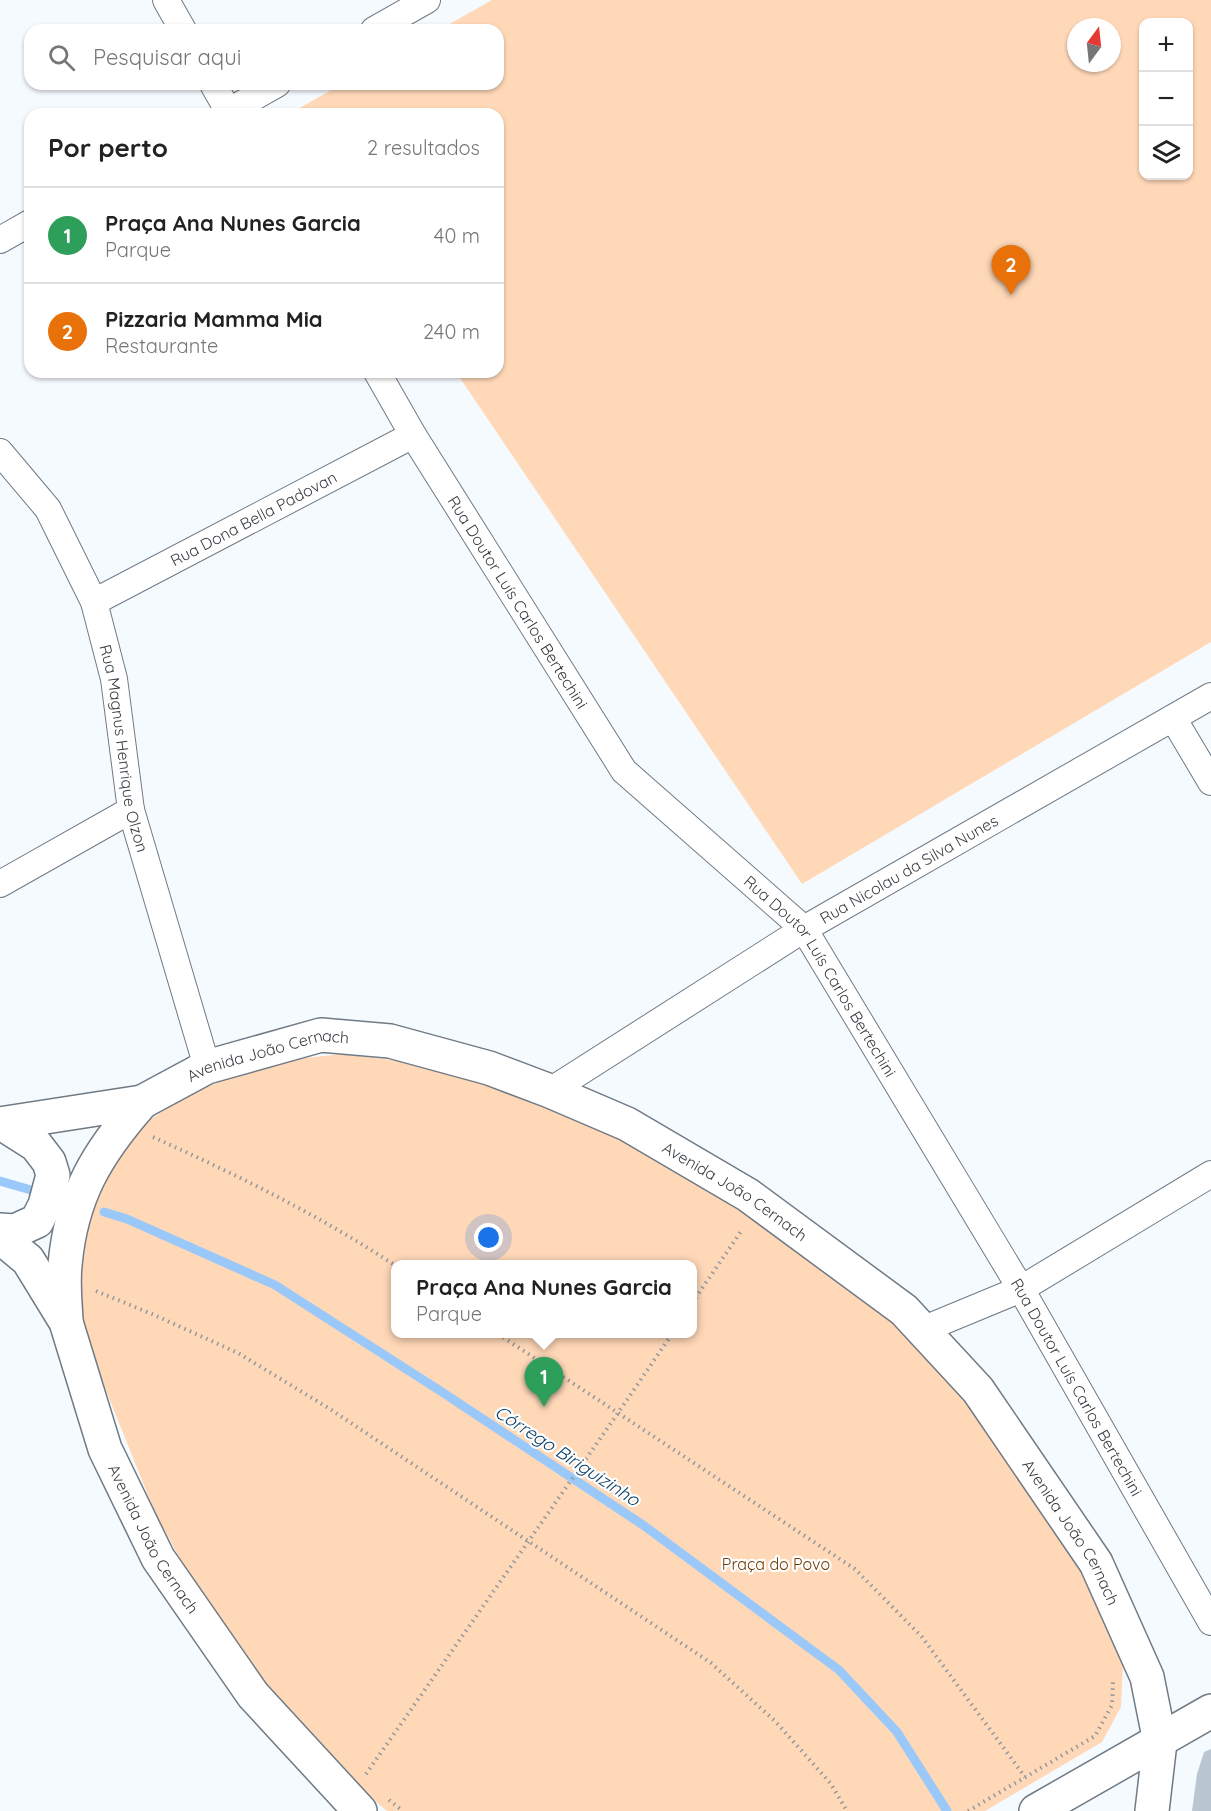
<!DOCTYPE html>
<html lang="pt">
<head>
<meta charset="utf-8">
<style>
	body { margin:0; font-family:Quicksand,sans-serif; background:#f6f6f6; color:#222 }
	.controls { position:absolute; right:18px; top:18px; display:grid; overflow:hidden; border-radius:12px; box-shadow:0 2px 4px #0004 }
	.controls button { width:54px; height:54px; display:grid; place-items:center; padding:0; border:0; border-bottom:2px solid #e0e0e0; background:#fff; color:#222; font:30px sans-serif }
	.compass { position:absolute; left:1067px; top:18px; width:54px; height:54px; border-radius:50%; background:#fff; box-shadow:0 2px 4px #0004; rotate:15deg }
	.you { position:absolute; left:489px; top:1238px; width:21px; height:21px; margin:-15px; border:4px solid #fff; border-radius:50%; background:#1a73e8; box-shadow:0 0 0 9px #1a73e833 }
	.badge { display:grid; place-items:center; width:39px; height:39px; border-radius:50%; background:#111827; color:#fff; font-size:20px; font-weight:700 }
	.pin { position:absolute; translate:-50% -50px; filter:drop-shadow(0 2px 3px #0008) }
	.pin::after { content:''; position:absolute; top:32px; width:21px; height:18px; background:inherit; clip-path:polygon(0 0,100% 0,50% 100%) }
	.popup { position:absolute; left:391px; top:1260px; width:306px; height:78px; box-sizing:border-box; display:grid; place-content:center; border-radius:12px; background:#fff; filter:drop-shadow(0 2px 4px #0005); font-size:20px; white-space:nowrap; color:#767676 }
	.popup b { font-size:22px; color:#222 }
	.popup::after { content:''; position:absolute; left:50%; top:100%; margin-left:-12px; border:12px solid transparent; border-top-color:#fff }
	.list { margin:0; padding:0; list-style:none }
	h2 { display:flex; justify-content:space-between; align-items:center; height:78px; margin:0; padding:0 24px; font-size:26px }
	h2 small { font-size:20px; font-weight:400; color:#767676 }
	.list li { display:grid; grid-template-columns:39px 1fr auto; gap:18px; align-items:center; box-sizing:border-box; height:96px; padding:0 24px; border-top:2px solid #e0e0e0 }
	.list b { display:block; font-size:22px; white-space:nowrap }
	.list p { margin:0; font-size:20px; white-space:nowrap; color:#767676 }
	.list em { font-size:20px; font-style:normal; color:#767676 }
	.icon { flex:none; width:33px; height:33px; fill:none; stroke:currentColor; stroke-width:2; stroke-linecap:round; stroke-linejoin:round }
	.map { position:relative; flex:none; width:1211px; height:1811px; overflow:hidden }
	.search { position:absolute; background:#fff; box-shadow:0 2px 4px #0004; left:24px; top:24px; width:480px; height:66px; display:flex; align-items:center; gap:15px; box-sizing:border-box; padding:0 21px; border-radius:18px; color:#767676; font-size:22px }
	.panel { position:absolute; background:#fff; box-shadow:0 2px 4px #0004; left:24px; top:108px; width:480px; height:270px; border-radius:18px }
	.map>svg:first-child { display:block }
</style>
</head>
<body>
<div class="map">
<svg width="1211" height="1811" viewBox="0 0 1211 1811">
	<rect width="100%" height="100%" fill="#f5faff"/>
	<g fill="#ffd8b8" fill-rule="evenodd">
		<path d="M492,0H1211V642L802,884L456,372H498V114H289L342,84H498V30H439ZM1188,22V176H1144V22ZM1076,27H1112V63H1076Z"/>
		<path d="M342,1054L407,1062L470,1079L548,1107L630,1144L752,1214L898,1323L950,1374L1056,1523L1102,1609L1123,1664L1121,1707L1102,1742L985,1811H387L362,1790L307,1732L242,1655L198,1591L156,1515L101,1378L85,1327L78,1289L90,1196L139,1127L184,1097L235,1075L287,1060ZM396,1264H692V1334H396Z"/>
	</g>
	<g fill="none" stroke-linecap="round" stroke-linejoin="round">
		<g stroke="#9ac9f9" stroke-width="9">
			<path d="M0,1181L31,1190"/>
			<path d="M104,1212L127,1219L275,1285L442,1392L643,1525L839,1670L897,1732L947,1811"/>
		</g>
	</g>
	<path fill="#bac6d2" d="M1211,1749V1811H1192L1197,1774L1204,1752Z"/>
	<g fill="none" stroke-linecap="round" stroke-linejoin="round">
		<g stroke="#6f7a85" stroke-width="28">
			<g id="street">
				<path d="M166,0L183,30"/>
				<path d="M374,30L427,0"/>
				<path d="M213,84L230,114"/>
				<path d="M224,114L277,84"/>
				<path d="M0,240L30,223"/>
				<path id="s1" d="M377,372L413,435L624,771L804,929L1021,1289L1211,1622"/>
				<path id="s2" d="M0,452L48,509L94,602L114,679L131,810L207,1067"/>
				<path id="s3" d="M94,602L413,435"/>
				<path d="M1173,718L1211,782"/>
				<path d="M0,884L131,810"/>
				<path id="s4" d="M550,1091L804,929L1211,696"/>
				<path d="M922,1330L1021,1289L1211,1174"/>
			</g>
		</g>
		<g stroke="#6f7a85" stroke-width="36">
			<g id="secondary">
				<path id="s5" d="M0,1124L142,1102L207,1067L321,1035L390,1041L489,1068L550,1091L627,1124L748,1195L904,1310L978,1390L1096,1563L1147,1677L1160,1742L1152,1811"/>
				<path d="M0,1230L15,1231L37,1221L45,1205L53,1175L49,1162L36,1145L3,1124"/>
				<path id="s6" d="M0,1237L28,1260L66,1322L105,1449L158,1558L253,1695L360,1811"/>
				<path d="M66,1320C65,1302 63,1283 65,1265C71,1196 97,1153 142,1102"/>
				<path d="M1036,1811L1211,1711"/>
			</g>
		</g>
		<g stroke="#93989d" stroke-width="4" stroke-dasharray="1.5 4.5" stroke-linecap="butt">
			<path d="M153,1137C237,1175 319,1215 396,1266"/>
			<path d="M96,1291L152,1314L238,1353L330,1409L711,1663L776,1722L831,1784L847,1811"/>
			<path d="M692,1303L742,1230"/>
			<path d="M498,1334L855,1569L922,1637L1025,1777"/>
			<path d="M366,1774L618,1413L672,1334"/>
			<path d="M389,1800L403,1811"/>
			<path d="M968,1811L1095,1736L1112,1705L1113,1682"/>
		</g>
		<use href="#street" stroke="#fff" stroke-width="26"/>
		<use href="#secondary" stroke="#fff" stroke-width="33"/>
	</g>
	<g text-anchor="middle" stroke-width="4.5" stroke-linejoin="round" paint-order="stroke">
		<g font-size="16" fill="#383d42" stroke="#fff">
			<text dy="6" stroke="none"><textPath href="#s3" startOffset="180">Rua Dona Bella Padovan</textPath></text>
			<text dy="6" stroke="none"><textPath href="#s1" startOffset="270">Rua Doutor Luís Carlos Bertechini</textPath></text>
			<text dy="6" stroke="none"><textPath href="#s2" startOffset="328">Rua Magnus Henrique Olzon</textPath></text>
			<text dy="6" stroke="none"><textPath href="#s4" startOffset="422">Rua Nicolau da Silva Nunes</textPath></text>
			<text dy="6" stroke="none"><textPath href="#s1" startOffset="756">Rua Doutor Luís Carlos Bertechini</textPath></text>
			<text dy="6" stroke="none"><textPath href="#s5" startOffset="280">Avenida João Cernach</textPath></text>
			<text dy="6" stroke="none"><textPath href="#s5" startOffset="784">Avenida João Cernach</textPath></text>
			<text dy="6" stroke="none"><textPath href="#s1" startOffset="1242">Rua Doutor Luís Carlos Bertechini</textPath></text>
			<text dy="6" stroke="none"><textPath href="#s5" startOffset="1270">Avenida João Cernach</textPath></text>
			<text dy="6" stroke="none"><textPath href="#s6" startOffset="344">Avenida João Cernach</textPath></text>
		</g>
		<g font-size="16" fill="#6c3c04" stroke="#fff">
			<text x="776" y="1570">Praça do Povo</text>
		</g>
		<g font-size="18" font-style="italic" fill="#0b406b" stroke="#fff">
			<text transform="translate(567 1456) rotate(33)" y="6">Córrego Biriguizinho</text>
		</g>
	</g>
</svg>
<div class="controls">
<button>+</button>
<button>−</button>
<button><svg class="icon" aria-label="layers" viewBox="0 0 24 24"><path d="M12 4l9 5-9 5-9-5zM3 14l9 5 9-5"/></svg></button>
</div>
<svg class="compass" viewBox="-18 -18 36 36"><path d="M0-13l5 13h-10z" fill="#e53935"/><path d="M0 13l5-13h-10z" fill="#767676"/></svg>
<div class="you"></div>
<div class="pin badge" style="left:544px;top:1407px;background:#2e9e5b">1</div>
<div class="popup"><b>Praça Ana Nunes Garcia</b>Parque</div>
<div class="pin badge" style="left:1011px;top:295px;background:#e8710a">2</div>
<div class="search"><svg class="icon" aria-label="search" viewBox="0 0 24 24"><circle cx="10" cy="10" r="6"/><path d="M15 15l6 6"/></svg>Pesquisar aqui</div>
<section class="panel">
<h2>Por perto<small>2 resultados</small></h2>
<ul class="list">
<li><span class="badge" style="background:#2e9e5b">1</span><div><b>Praça Ana Nunes Garcia</b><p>Parque</p></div><em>40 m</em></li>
<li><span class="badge" style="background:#e8710a">2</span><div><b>Pizzaria Mamma Mia</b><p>Restaurante</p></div><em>240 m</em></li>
</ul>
</section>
</div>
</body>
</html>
